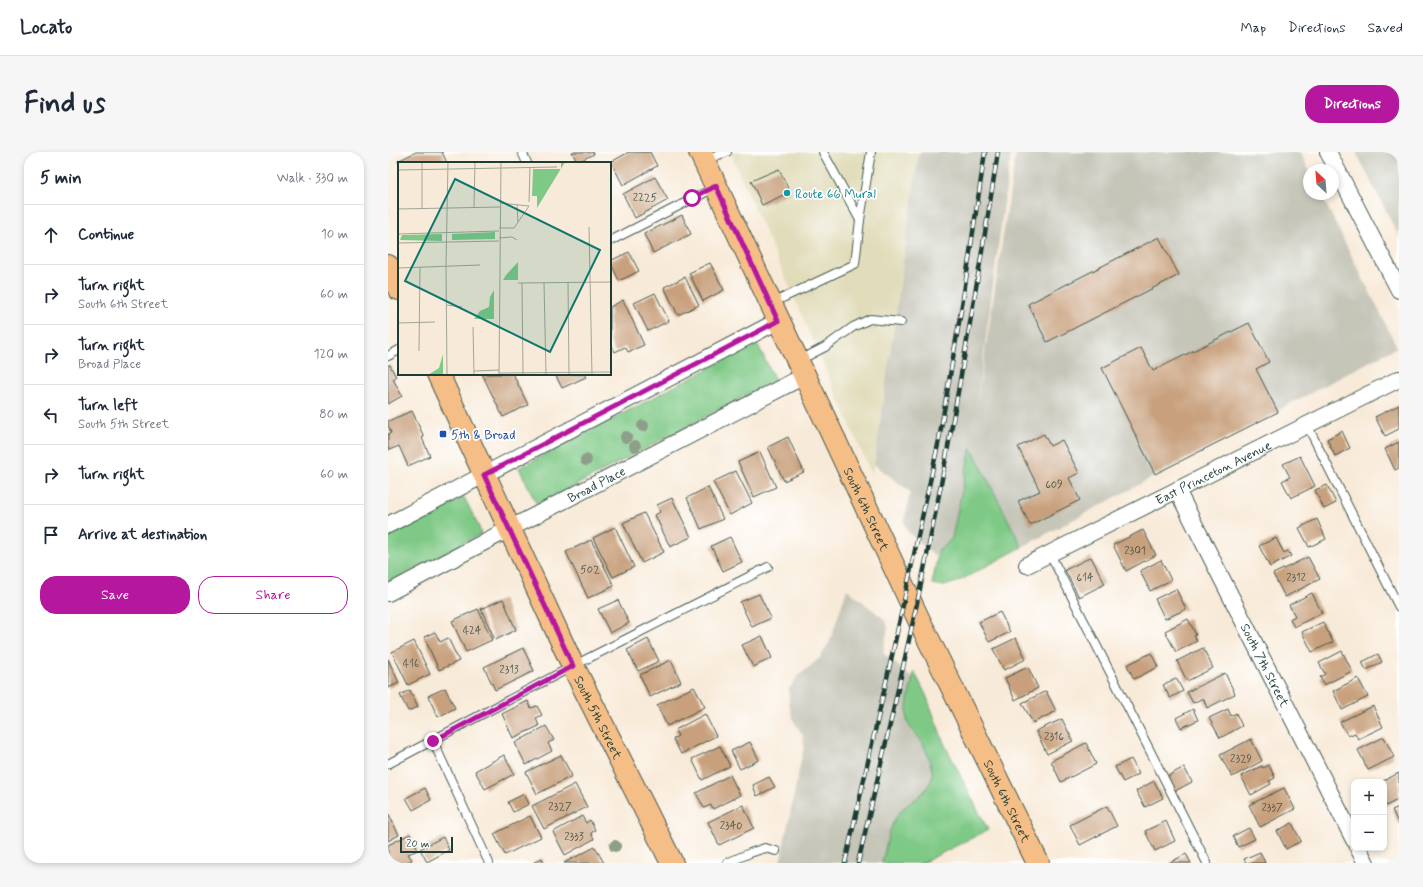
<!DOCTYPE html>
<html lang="en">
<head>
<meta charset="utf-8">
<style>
	body { margin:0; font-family:Mynerve,sans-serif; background:#f6f6f7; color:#1f2937 }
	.controls { position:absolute; right:12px; bottom:12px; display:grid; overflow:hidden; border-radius:8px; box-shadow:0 2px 6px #0003 }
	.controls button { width:36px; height:36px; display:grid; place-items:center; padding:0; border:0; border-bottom:1px solid #e0e1e3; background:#fff; color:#1f2937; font:20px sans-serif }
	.compass { position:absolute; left:915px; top:12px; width:36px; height:36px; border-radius:50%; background:#fff; box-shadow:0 2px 6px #0003; rotate:334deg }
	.scale { position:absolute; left:12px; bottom:10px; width:53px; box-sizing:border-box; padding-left:4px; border:2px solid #1f3d34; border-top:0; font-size:11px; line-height:14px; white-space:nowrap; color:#1f3d34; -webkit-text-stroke:3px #fff; paint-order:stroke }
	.stop { position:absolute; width:12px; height:12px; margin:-9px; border:3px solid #b5179e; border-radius:50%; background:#fff }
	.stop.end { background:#b5179e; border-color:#fff; box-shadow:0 1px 4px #0008 }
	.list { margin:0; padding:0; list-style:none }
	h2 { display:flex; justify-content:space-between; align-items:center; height:52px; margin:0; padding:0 16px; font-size:17px }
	h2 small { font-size:13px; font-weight:400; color:#747a83 }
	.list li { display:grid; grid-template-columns:26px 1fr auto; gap:12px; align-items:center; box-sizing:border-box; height:60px; padding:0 16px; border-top:1px solid #e0e1e3 }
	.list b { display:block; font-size:15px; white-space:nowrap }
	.list p { margin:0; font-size:13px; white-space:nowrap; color:#747a83 }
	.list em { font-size:13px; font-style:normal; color:#747a83 }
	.actions { display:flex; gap:8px; padding:12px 16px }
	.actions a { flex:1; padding:9px 0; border:1px solid #b5179e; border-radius:16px; text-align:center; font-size:14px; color:#b5179e }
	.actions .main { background:#b5179e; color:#fff }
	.icon { flex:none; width:22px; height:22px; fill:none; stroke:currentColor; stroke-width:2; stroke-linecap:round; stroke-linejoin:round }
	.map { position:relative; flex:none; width:1011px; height:711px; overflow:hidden; border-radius:16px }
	header { display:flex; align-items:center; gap:24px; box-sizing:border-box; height:56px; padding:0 20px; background:#fff; border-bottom:1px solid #e0e1e3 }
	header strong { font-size:19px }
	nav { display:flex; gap:22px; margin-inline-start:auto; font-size:14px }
	.intro { display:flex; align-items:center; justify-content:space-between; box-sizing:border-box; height:96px; padding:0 24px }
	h1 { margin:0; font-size:28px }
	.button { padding:10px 18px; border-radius:16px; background:#b5179e; color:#fff; font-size:14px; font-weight:700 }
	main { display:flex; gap:24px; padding:0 24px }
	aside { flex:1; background:#fff; border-radius:16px; box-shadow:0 2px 6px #0003 }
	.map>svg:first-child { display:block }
</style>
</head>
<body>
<header>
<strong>Locato</strong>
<nav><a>Map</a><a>Directions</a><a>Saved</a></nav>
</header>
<div class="intro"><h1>Find us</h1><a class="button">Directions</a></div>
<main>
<aside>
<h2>5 min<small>Walk · 330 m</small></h2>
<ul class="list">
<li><svg class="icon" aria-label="ahead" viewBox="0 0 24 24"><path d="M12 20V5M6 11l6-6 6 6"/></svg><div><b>Continue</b></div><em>10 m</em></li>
<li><svg class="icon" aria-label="right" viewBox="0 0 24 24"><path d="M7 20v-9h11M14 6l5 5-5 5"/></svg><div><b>Turn right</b><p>South 6th Street</p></div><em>60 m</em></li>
<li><svg class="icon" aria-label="right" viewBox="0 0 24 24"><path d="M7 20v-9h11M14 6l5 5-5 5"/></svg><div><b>Turn right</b><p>Broad Place</p></div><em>120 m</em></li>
<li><svg class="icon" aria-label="left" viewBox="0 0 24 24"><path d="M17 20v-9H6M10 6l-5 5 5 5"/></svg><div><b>Turn left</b><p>South 5th Street</p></div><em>80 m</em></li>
<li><svg class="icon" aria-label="right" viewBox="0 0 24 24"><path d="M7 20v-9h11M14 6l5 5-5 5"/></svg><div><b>Turn right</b></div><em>60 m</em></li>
<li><svg class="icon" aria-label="arrive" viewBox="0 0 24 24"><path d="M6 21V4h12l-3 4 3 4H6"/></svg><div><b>Arrive at destination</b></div></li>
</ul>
<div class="actions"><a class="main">Save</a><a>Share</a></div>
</aside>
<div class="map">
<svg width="1011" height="711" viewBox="0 0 1011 711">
	<rect width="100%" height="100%" fill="#fff"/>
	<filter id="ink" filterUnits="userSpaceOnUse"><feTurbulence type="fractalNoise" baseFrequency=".025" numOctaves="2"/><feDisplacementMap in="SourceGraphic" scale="8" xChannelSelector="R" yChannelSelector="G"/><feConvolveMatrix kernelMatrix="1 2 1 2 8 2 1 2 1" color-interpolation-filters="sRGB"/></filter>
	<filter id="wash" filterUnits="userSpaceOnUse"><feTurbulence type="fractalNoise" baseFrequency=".012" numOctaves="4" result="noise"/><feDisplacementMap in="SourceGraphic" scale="16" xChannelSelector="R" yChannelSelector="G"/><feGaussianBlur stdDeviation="0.9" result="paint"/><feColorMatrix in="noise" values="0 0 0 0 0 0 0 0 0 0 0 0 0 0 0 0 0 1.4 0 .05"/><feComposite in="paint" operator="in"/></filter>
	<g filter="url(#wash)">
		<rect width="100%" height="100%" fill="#f8ead8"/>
		<path fill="#e1dcba" d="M342,0H531L484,323Z"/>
		<g fill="#c5c5b8">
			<path d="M531,0H623L587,265L628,0H912L921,18V42H933L1009,195L634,395L583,295L564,386L557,394L551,397L549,406L520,380L516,371L522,340L486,312Z"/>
			<path d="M968,0H1011V85Z"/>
			<path d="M459,437L496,467L500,475L495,501L524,526L519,566L523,578L533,589L541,606L544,623L539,637L510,661L502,676L494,711H392L416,594L415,583L407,571L401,553V537L410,524L432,506L442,489Z"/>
		</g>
		<g fill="#7fc986" stroke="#4f835d">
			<path d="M369,191L387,228L154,351H148L131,316Z"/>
			<path d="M583,295L634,395L569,430L556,434L544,432L551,397L557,394L564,386Z"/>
			<path d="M76,345L91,375L93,382L0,431V384Z"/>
			<path d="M526,519L538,543L556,591L600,678L534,711H494C498,695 500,676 510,662C521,648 540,644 544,624C545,616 538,597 534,590C528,581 521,577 519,567C517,557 524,530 526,519Z"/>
		</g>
		<g id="blocks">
			<g fill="#c8a07d">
				<path d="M28,0H54L59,11H11L10,9Z"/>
				<path d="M184,0H205L206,2L189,10Z"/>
				<path d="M241,0H262L269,14L235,33L223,10Z"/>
				<path d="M391,17L402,40L374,53L363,29Z"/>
				<path d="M267,25L280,48L247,66L235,42Z"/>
				<path d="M294,63L303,82L265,101L256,82Z"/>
				<path d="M771,85L791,123L659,190L640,152Z"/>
				<path d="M241,100L251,119L231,129L222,109Z"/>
				<path d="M322,111L336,138L315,149L301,121Z"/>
				<path d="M297,125L311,153L290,163L276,135Z"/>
				<path d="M267,141L281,169L260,179L246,151Z"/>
				<path d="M235,148L256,193L240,200L237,195L227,200L222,190V155Z"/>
				<path d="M861,171L881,210L868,217L890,260L767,322L714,216L753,196L765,219Z"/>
				<path d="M0,213H2L8,225L5,227L14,244L0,252Z"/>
				<path d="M94,222H125L140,253L115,265Z"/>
				<path d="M167,222H196L198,225L174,236Z"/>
				<path d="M1011,253V277L997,284L987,265Z"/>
				<path d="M24,259L36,285L34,286L42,304L20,314L11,294L1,298L0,295V282L3,281L0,273V269Z"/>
				<path d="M954,279L962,296L947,304L939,287Z"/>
				<path d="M656,282L662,294L674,288L691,321L681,326L692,348L642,373L630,349L652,339L630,295Z"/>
				<path d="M400,285L416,320L396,329L380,295Z"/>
				<path d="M1011,290V316L1007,318L997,297Z"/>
				<path d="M372,300L388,335L366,345L350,310Z"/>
				<path d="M912,304L927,334L903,346L894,329L902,325L895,312Z"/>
				<path d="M348,319L364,351L342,363L325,330Z"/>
				<path d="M939,333L948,351L936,357L927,338Z"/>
				<path d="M320,335L335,367L313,377L299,346Z"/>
				<path d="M284,346L303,385L282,395L267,363L272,360L269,353Z"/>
				<path d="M256,361L276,400L254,411L235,371Z"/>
				<path d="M929,367L938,387L921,395L911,376Z"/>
				<path d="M227,375L246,415L225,425L205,386Z"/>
				<path d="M755,378L768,403L738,419L725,393Z"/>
				<path d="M342,385L354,410L335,419L323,394Z"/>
				<path d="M888,386L896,401L900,399L903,404L882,415L871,394Z"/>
				<path d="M203,388L226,434L200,446L178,400Z"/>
				<path d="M703,405L717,432L691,445L677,418Z"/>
				<path d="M920,405L932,427L897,445L885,422Z"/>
				<path d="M773,408L783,428L762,439L752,419Z"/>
				<path d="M788,437L798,457L777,467L767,447Z"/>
				<path d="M924,441L934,461L906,475L902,467L907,464L901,453Z"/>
				<path d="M371,442L383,466L364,475L352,450Z"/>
				<path d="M115,447L128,478L107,488L93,457Z"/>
				<path d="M230,448L241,471L222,481L210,457Z"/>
				<path d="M90,457L104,488L78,500L64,469Z"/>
				<path d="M612,460L622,480L601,490L591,470Z"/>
				<path d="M800,467L808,483L806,484L809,489L788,500L777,479Z"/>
				<path d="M935,470L945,490L924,500L914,480Z"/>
				<path d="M47,480L52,490L60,486L71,509L51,518L36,485Z"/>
				<path d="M374,484L384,506L365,515L354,493Z"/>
				<path d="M628,486L638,507L616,518L605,497Z"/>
				<path d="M260,487L271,509L250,519L239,498Z"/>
				<path d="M26,489L42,522L20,533L4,500Z"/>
				<path d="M135,496L146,519L107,538L96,515Z"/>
				<path d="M815,496L825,516L799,529L789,509Z"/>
				<path d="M954,499L964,519L936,533L932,525L937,522L931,511Z"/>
				<path d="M763,501L770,515L746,527L739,513Z"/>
				<path d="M990,502L994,510L978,518L974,510Z"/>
				<path d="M0,507L11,531L0,536Z"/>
				<path d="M283,508L293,530L262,545L252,523Z"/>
				<path d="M640,515L650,536L627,548L617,526Z"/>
				<path d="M837,521L847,542L819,556L815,546L805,551L799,540Z"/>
				<path d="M788,526L795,539L782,546L775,533Z"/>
				<path d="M970,526L980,545L954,558L945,539Z"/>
				<path d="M306,535L317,555L279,574L269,553Z"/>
				<path d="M57,536L67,556L50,565L40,544Z"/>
				<path d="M22,538L30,555L20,559L12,543Z"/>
				<path d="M658,539L668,559L645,571L634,551Z"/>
				<path d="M140,549L143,556L149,554L154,563L148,566L151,574L125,586L114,562Z"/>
				<path d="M985,554L995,575L970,587L967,581L960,584L952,570Z"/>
				<path d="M805,557L810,568L793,576L788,566Z"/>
				<path d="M840,557L843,564L848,561L854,574L832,586L821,566Z"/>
				<path d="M317,562L328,584L293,602L285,587L290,584L287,578Z"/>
				<path d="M674,567L685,589L659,602L648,579Z"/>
				<path d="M158,574L166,588L160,591L164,599L138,613L127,591Z"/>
				<path d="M996,585L1006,605L980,618L970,598Z"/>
				<path d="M863,587L874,609L844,625L832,603Z"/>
				<path d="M362,590L371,608L352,617L343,599Z"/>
				<path d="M698,591L708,612L673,630L663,609Z"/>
				<path d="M332,594L342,614L314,628L304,607Z"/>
				<path d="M116,603L126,622L97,637L87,619Z"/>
				<path d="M173,603L184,624L149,642L138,620Z"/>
				<path d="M743,607L751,622L735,630L727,615Z"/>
				<path d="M881,613L887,626L881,629L883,632L863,643L853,624L874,614L875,616Z"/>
				<path d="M796,615L804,630L787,639L780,624Z"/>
				<path d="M1011,621V647L998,654L996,649V630H993Z"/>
				<path d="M342,623L352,643L325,657L323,653L316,656L308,641Z"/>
				<path d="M381,625L387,635L369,644L365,633Z"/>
				<path d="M766,629L775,646L757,655L748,639Z"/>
				<path d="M187,632L199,655L156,677L144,654Z"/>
				<path d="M37,636L43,648L25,658L18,646Z"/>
				<path d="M896,636L907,657L872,675L861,653Z"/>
				<path d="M136,642L141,652L125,660L120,650Z"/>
				<path d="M355,653L366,676L331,693L320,670Z"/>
				<path d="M719,654L729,674L692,693L682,673Z"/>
				<path d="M1011,655V673L1004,658Z"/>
				<path d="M0,661L11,683L0,689Z"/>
				<path d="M142,664L153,685L117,703L106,682Z"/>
				<path d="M194,664L198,671L202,668L207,678L203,681L206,687L177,703L165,680Z"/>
				<path d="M778,669L787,689L767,699L757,679Z"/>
				<path d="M904,671L913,689L898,697L889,679Z"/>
				<path d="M861,676L867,687L850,695L845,684Z"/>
				<path d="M22,682L30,698L20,702L24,708L18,711H0V693Z"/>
				<path d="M55,685L61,698L39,710L32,697Z"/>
				<path d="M207,695L216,711H176Z"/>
				<path d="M872,700L877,711H858L856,707Z"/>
				<path d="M798,702L803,711H781Z"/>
				<path d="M154,706L156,711H145Z"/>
			</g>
		</g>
	</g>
	<g filter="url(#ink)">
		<use href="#blocks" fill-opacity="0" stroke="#40574d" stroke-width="1"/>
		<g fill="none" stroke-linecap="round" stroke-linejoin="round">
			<g stroke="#40574d" stroke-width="10">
				<g id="service">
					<path d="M134,0L139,11"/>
					<path d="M435,0L472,68"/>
					<path d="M316,8L339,0"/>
					<path d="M222,89L328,35"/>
					<path d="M384,151L467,112L472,68L483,0"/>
					<path d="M0,204L11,198"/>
					<path d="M410,209L437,195L465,175L482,167L513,170"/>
					<path d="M919,273L1011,455"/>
					<path d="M662,402L819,711"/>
					<path d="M45,589L101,711"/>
					<path d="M0,612L185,514L380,415"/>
					<path d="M339,711L362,701L377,696L388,699"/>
				</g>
			</g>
			<g stroke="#40574d" stroke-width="18">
				<g id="minor">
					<path d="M940,0L1011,138"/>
					<path id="s1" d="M789,338L966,688"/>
					<path d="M0,373L390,169"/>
					<path id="s2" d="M639,413L1011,227"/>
					<path id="s3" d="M0,441L121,377L416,224"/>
					<path d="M970,696L978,711"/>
				</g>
			</g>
			<g stroke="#40574d" stroke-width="24">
				<g id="primary">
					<path id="s4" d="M312,0L531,468L650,711"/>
					<path d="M0,114L11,137"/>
					<path id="s5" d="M50,222L185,514L284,711"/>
				</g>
			</g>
			<use href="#service" stroke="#fff" stroke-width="8"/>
			<use href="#minor" stroke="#fff" stroke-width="16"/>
			<use href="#primary" stroke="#f6be87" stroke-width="22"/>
			<g stroke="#1f3d34" stroke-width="4.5">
				<g id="rail">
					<path d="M457,711L503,508L551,288L575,147L597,0"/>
					<path d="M470,711C494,607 519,503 540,398C567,266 589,133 610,0"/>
				</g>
			</g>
			<use href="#rail" stroke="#fff" stroke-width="3" stroke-dasharray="9" stroke-linecap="butt"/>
		</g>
		<g fill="#8e9e89">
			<circle cx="255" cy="274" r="6"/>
			<circle cx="238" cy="285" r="6"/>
			<circle cx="247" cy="294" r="6"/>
			<circle cx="198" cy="308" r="6"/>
			<circle cx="227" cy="694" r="6"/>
		</g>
	</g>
	<g fill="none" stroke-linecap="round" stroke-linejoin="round" filter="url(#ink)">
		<path stroke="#b5179e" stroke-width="5" d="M45,589L185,514L96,323L390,169L328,34L304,46"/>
	</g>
	<circle fill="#0f9aa8" stroke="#fff" stroke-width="1.5" cx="399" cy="41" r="4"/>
	<rect fill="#1a4fb4" stroke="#fff" stroke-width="1.5" x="51" y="278" width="8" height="8" rx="2"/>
	<g text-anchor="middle" stroke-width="3.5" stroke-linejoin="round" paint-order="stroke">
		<g font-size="11" fill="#495646">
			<text x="257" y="49">2225</text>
			<text x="666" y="336">609</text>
			<text x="747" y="402">2301</text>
			<text x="202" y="421">502</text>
			<text x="697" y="429">614</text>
			<text x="908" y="429">2312</text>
			<text x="84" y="482">424</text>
			<text x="23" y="515">416</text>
			<text x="121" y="521">2313</text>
			<text x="666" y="588">2316</text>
			<text x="853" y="610">2329</text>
			<text x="172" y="658">2327</text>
			<text x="884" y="659">2337</text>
			<text x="343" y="677">2340</text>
			<text x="186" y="688">2333</text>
		</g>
		<g font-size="13" fill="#0d838f" stroke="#fff" text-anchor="start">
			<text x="407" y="46">Route 66 Mural</text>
		</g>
		<g font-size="13" fill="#164399" stroke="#fff" text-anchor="start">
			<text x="63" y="287">5th &amp; Broad</text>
		</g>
		<g font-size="13" fill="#1f3d34" stroke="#fff">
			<text dy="5" stroke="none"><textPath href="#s2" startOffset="208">East Princeton Avenue</textPath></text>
			<text dy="5" stroke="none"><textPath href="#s3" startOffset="235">Broad Place</textPath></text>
			<text dy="5" stroke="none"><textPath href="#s4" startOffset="394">South 6th Street</textPath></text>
			<text dy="5" stroke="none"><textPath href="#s1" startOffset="196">South 7th Street</textPath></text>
			<text dy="5" stroke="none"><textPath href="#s5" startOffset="379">South 5th Street</textPath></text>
			<text dy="5" stroke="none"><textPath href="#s4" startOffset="718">South 6th Street</textPath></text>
		</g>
	</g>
	<g transform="translate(10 10)">
		<rect width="213" height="213" fill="#f8ead8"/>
		<path d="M163,0H167L139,46V34H134L135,7H163ZM97,70V77L54,78V72ZM44,72V79L2,78L4,73ZM120,100V118H105L108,113ZM96,128V157H76L82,149L91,145L92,135ZM45,192V213H30L41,206Z" fill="#7fc986"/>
		<path fill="none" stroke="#a1a596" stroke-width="1" d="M0,8L159,5M131,40L132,5M119,43L120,60M76,46L77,0M0,47L102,45M24,47V0M191,65L194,213M101,66H116L131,44L102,41M0,72L101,69M101,76L114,75L119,78M0,81L101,79M0,106L82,103M120,121L213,120M124,121L125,212M146,121L148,212M170,121L171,212M48,143L64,145M0,161L37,160M75,165L76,213M21,189L22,105M76,209L101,208M101,211L213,210M49,213L48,104L50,0M101,213L103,0"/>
		<path fill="#0f766e" fill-opacity="0.15" stroke="#0f766e" stroke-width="2" d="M57,17L202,88L152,190L7,119Z"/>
		<rect width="213" height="213" fill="none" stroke="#1f3d34" stroke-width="2"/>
	</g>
</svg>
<div class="controls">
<button>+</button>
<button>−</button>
</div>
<svg class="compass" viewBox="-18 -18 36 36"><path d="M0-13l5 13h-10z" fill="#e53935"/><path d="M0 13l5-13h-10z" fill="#747a83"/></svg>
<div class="scale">20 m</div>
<div class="stop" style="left:304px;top:46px"></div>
<div class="stop end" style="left:45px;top:589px"></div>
</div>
</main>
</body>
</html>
